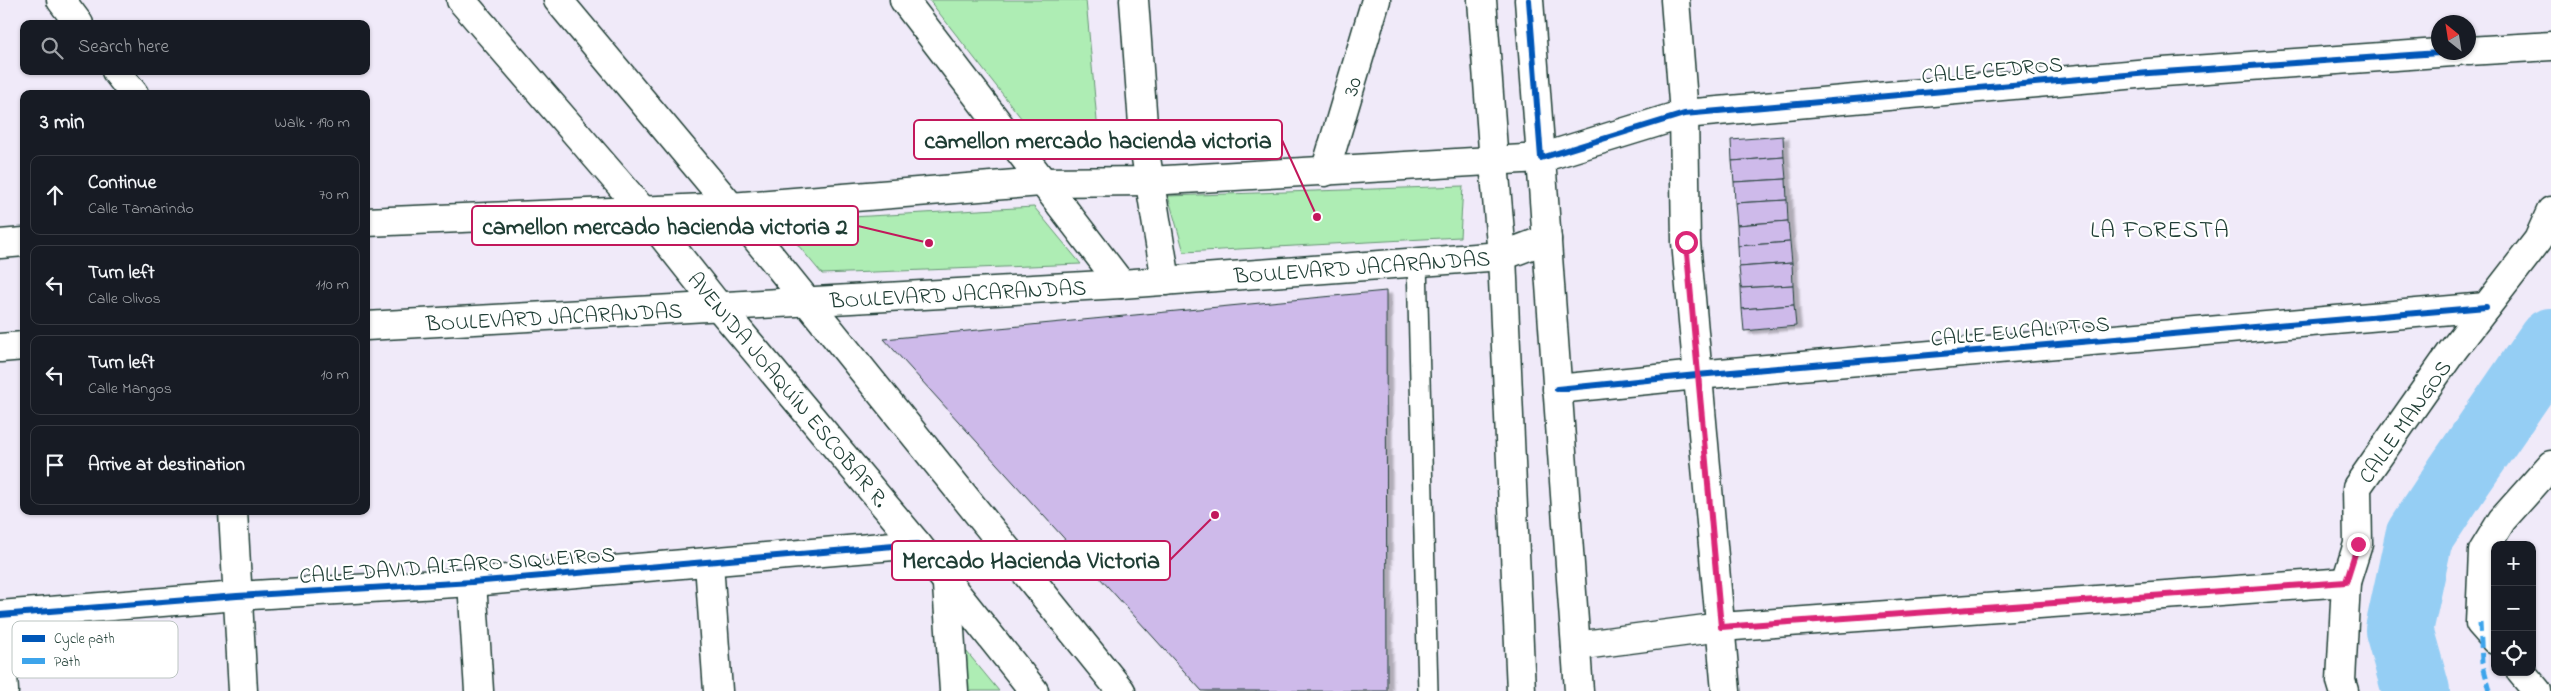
<!DOCTYPE html>
<html lang="en">
<head>
<meta charset="utf-8">
<style>
	body { margin:0; font-family:"Indie Flower",sans-serif; background:#242831; color:#f1f3f6 }
	.controls { position:absolute; right:15px; bottom:15px; display:grid; overflow:hidden; border-radius:10px; box-shadow:0 1px 4px #0004 }
	.controls button { width:45px; height:45px; display:grid; place-items:center; padding:0; border:0; border-bottom:1px solid #363941; background:#171b24; color:#f1f3f6; font:25px sans-serif }
	.compass { position:absolute; left:2431px; top:15px; width:45px; height:45px; border-radius:50%; background:#171b24; box-shadow:0 1px 4px #0004; rotate:330deg }
	.stop { position:absolute; width:15px; height:15px; margin:-11px; border:4px solid #db2777; border-radius:50%; background:#fff }
	.stop.end { background:#db2777; border-color:#fff; box-shadow:0 1px 5px #0008 }
	.list { margin:0; padding:0; list-style:none }
	h2 { display:flex; justify-content:space-between; align-items:center; height:65px; margin:0; padding:0 20px; font-size:21px }
	h2 small { font-size:16px; font-weight:400; color:#9ea1a6 }
	.list li { display:grid; grid-template-columns:32px 1fr auto; gap:15px; align-items:center; box-sizing:border-box; height:80px; margin:0 10px 10px; padding:0 10px; border:1px solid #363941; border-radius:10px }
	.list b { display:block; font-size:19px; white-space:nowrap }
	.list p { margin:0; font-size:16px; white-space:nowrap; color:#9ea1a6 }
	.list em { font-size:16px; font-style:normal; color:#9ea1a6 }
	.icon { flex:none; width:28px; height:28px; fill:none; stroke:currentColor; stroke-width:2; stroke-linecap:round; stroke-linejoin:round }
	.map { position:relative; flex:none; width:2551px; height:691px; overflow:hidden }
	.search { position:absolute; background:#171b24; box-shadow:0 1px 4px #0004; left:20px; top:20px; width:350px; height:55px; display:flex; align-items:center; gap:12px; box-sizing:border-box; padding:0 18px; border-radius:10px; color:#9ea1a6; font-size:19px }
	.panel { position:absolute; background:#171b24; box-shadow:0 1px 4px #0004; left:20px; top:90px; width:350px; height:425px; border-radius:10px }
	.map>svg:first-child { display:block }
</style>
</head>
<body>
<div class="map">
<svg width="2551" height="691" viewBox="0 0 2551 691">
	<defs>
		<filter id="shadow"><feDropShadow dx="5.5" dy="3" stdDeviation="1" flood-color="#0004"/></filter>
	</defs>
	<rect width="100%" height="100%" fill="#f0eaf9"/>
	<filter id="ink" filterUnits="userSpaceOnUse"><feTurbulence type="fractalNoise" baseFrequency=".02" numOctaves="2"/><feDisplacementMap in="SourceGraphic" scale="10" xChannelSelector="R" yChannelSelector="G"/><feConvolveMatrix kernelMatrix="1 2 1 2 8 2 1 2 1" color-interpolation-filters="sRGB"/></filter>
	<g filter="url(#ink)">
		<g fill="#aeedb4" stroke="#669574">
			<path d="M929,0H1086L1098,132L1043,146Z"/>
			<path d="M1463,186L1460,237L1184,252L1168,196Z"/>
			<path d="M1034,207L1081,264L822,274L778,221Z"/>
			<path d="M934,612L999,691H941Z"/>
		</g>
		<g fill="none" stroke-linecap="round" stroke-linejoin="round">
			<path stroke="#95cef4" stroke-width="68" d="M2416,691L2399,630L2419,537L2459,476L2551,342"/>
		</g>
		<g fill="#cebaea" stroke="#1f3d34" filter="url(#shadow)">
			<path d="M1783,136L1784,157L1732,161L1731,140Z"/>
			<path d="M1784,157L1786,179L1734,182L1732,161Z"/>
			<path d="M1786,179L1787,200L1735,203L1734,182Z"/>
			<path d="M1787,200L1788,221L1737,225L1735,203Z"/>
			<path d="M1788,221L1790,242L1738,246L1737,225Z"/>
			<path d="M1790,242L1792,263L1739,267L1738,246Z"/>
			<path d="M1792,263L1793,285L1741,288L1739,267Z"/>
			<path d="M1793,285L1794,305L1742,309L1741,288Z"/>
			<path d="M1386,291L1387,691H1202L884,339Z"/>
			<path d="M1794,305L1796,326L1744,331L1742,309Z"/>
		</g>
		<g fill="none" stroke-linecap="round" stroke-linejoin="round">
			<g stroke="#1f3d34" stroke-width="22">
				<path id="service" d="M1417,262L1428,691"/>
			</g>
			<g stroke="#1f3d34" stroke-width="31">
				<g id="minor">
					<path d="M61,0L79,24"/>
					<path d="M904,0L1121,284"/>
					<path d="M1134,0L1145,152L1166,281"/>
					<path d="M1675,0L1684,114L1686,242L1726,691"/>
					<path d="M2468,51L2551,46"/>
					<path d="M116,71L134,94"/>
					<path d="M1541,158L1684,114L2149,73L2453,52"/>
					<path d="M1325,172L1376,0"/>
					<path d="M1557,389L1697,375L2486,307"/>
					<path d="M233,511L243,691"/>
					<path d="M709,563L718,691"/>
					<path d="M472,582L479,691"/>
					<path d="M947,585L954,691"/>
					<path d="M0,615L237,596L472,582L917,544"/>
					<path d="M0,629L4,691"/>
					<path d="M2495,640L2480,623L2483,551L2502,520L2551,465"/>
					<path d="M1576,646L1721,627L2346,582"/>
					<path d="M2521,672L2537,691"/>
					<path d="M2344,691L2341,681L2346,582L2358,544L2357,487L2453,350L2538,240L2551,211"/>
				</g>
			</g>
			<g stroke="#1f3d34" stroke-width="31">
				<g id="tertiary">
					<path d="M461,0L643,211L719,307L917,544L1034,691"/>
					<path d="M558,0L731,207L1121,691"/>
					<path d="M1482,0L1494,163"/>
					<path d="M1529,0L1541,158"/>
				</g>
			</g>
			<g stroke="#1f3d34" stroke-width="31">
				<g id="secondary">
					<path d="M1494,163L1502,256L1521,691"/>
					<path d="M366,222L731,207L1041,182L1149,181L1541,158L1579,691"/>
					<path d="M0,244L24,242"/>
					<path d="M366,326L1121,284L1502,256L1547,239"/>
					<path d="M0,348L24,346"/>
				</g>
			</g>
			<use href="#service" stroke="#fff" stroke-width="19"/>
			<use href="#minor" stroke="#fff" stroke-width="28"/>
			<use href="#tertiary" stroke="#fff" stroke-width="28"/>
			<use href="#secondary" stroke="#fff" stroke-width="28"/>
			<path stroke="#3da4eb" stroke-width="5" stroke-dasharray="10 5" stroke-linecap="butt" d="M2480,623L2482,662L2490,691"/>
			<g stroke="#fff" stroke-width="9">
				<g id="cycleway">
					<path d="M1529,0L1541,158L1684,114L2149,73L2453,52"/>
					<path d="M1557,389L1697,375L2486,307"/>
					<path d="M0,615L237,596L472,582L917,544"/>
				</g>
			</g>
			<use href="#cycleway" stroke="#0057b8" stroke-width="6"/>
		</g>
	</g>
	<g fill="none" stroke-linecap="round" stroke-linejoin="round" filter="url(#ink)">
		<path stroke="#db2777" stroke-width="6" d="M1686,242L1721,627L2346,582L2358,544"/>
	</g>
	<g text-anchor="middle" stroke-width="4.5" stroke-linejoin="round" paint-order="stroke">
		<g font-size="22" fill="#1f3d34" stroke="#fff">
			<text transform="translate(1992 69) rotate(-5)" y="8">CALLE CEDROS</text>
			<text transform="translate(1351 86) rotate(-74)" y="8">30</text>
			<text transform="translate(1362 266) rotate(-4)" y="8">BOULEVARD JACARANDAS</text>
			<text transform="translate(958 293) rotate(-3)" y="8">BOULEVARD JACARANDAS</text>
			<text transform="translate(554 316) rotate(-3)" y="8">BOULEVARD JACARANDAS</text>
			<text transform="translate(2020 330) rotate(-5)" y="8">CALLE EUCALIPTOS</text>
			<text transform="translate(789 389) rotate(50)" y="8">AVENIDA JOAQUÍN ESCOBAR R.</text>
			<text transform="translate(2404 421) rotate(-55)" y="8">CALLE MANGOS</text>
			<text transform="translate(457 564) rotate(-4)" y="8">CALLE DAVID ALFARO SIQUEIROS</text>
		</g>
		<g font-size="24" letter-spacing="1" fill="#1f3d34" stroke="#fff">
			<text x="2160" y="237">LA FORESTA</text>
		</g>
	</g>
	<rect x="12" y="621" width="166" height="57" rx="8" fill="#fff" stroke="#bcc5c2" stroke-width="1"/>
	<rect x="22" y="635" width="23" height="7" fill="#0057b8"/>
	<rect x="22" y="658" width="23" height="6" fill="#3da4eb"/>
	<g font-size="14" fill="#1f3d34">
		<text x="54" y="643">Cycle path</text>
		<text x="54" y="666">Path</text>
	</g>
	<path fill="none" stroke="#c2185b" stroke-width="2" d="M1317 217L1282 140M929 243L858 226M1215 515L1170 560"/>
	<g fill="#c2185b" stroke="#fff" stroke-width="2">
		<circle cx="1317" cy="217" r="5"/>
		<circle cx="929" cy="243" r="5"/>
		<circle cx="1215" cy="515" r="5"/>
	</g>
	<g fill="#fff" stroke="#c2185b" stroke-width="2">
		<rect x="914" y="120" width="368" height="39" rx="5"/>
		<rect x="472" y="206" width="386" height="39" rx="5"/>
		<rect x="892" y="541" width="278" height="39" rx="5"/>
	</g>
	<g font-size="24" text-anchor="middle" font-weight="bold" fill="#1f3d34">
		<text x="1098" y="148">camellon mercado hacienda victoria</text>
		<text x="665" y="234">camellon mercado hacienda victoria 2</text>
		<text x="1031" y="568">Mercado Hacienda Victoria</text>
	</g>
</svg>
<div class="controls">
<button>+</button>
<button>−</button>
<button><svg class="icon" aria-label="locate" viewBox="0 0 24 24"><circle cx="12" cy="12" r="6"/><path d="M12 2v4M12 18v4M2 12h4M18 12h4"/></svg></button>
</div>
<svg class="compass" viewBox="-18 -18 36 36"><path d="M0-13l5 13h-10z" fill="#e53935"/><path d="M0 13l5-13h-10z" fill="#9ea1a6"/></svg>
<div class="stop" style="left:1686px;top:242px"></div>
<div class="stop end" style="left:2358px;top:544px"></div>
<div class="search"><svg class="icon" aria-label="search" viewBox="0 0 24 24"><circle cx="10" cy="10" r="6"/><path d="M15 15l6 6"/></svg>Search here</div>
<section class="panel">
<h2>3 min<small>Walk · 190 m</small></h2>
<ul class="list">
<li><svg class="icon" aria-label="ahead" viewBox="0 0 24 24"><path d="M12 20V5M6 11l6-6 6 6"/></svg><div><b>Continue</b><p>Calle Tamarindo</p></div><em>70 m</em></li>
<li><svg class="icon" aria-label="left" viewBox="0 0 24 24"><path d="M17 20v-9H6M10 6l-5 5 5 5"/></svg><div><b>Turn left</b><p>Calle Olivos</p></div><em>110 m</em></li>
<li><svg class="icon" aria-label="left" viewBox="0 0 24 24"><path d="M17 20v-9H6M10 6l-5 5 5 5"/></svg><div><b>Turn left</b><p>Calle Mangos</p></div><em>10 m</em></li>
<li><svg class="icon" aria-label="arrive" viewBox="0 0 24 24"><path d="M6 21V4h12l-3 4 3 4H6"/></svg><div><b>Arrive at destination</b></div></li>
</ul>
</section>
</div>
</body>
</html>
